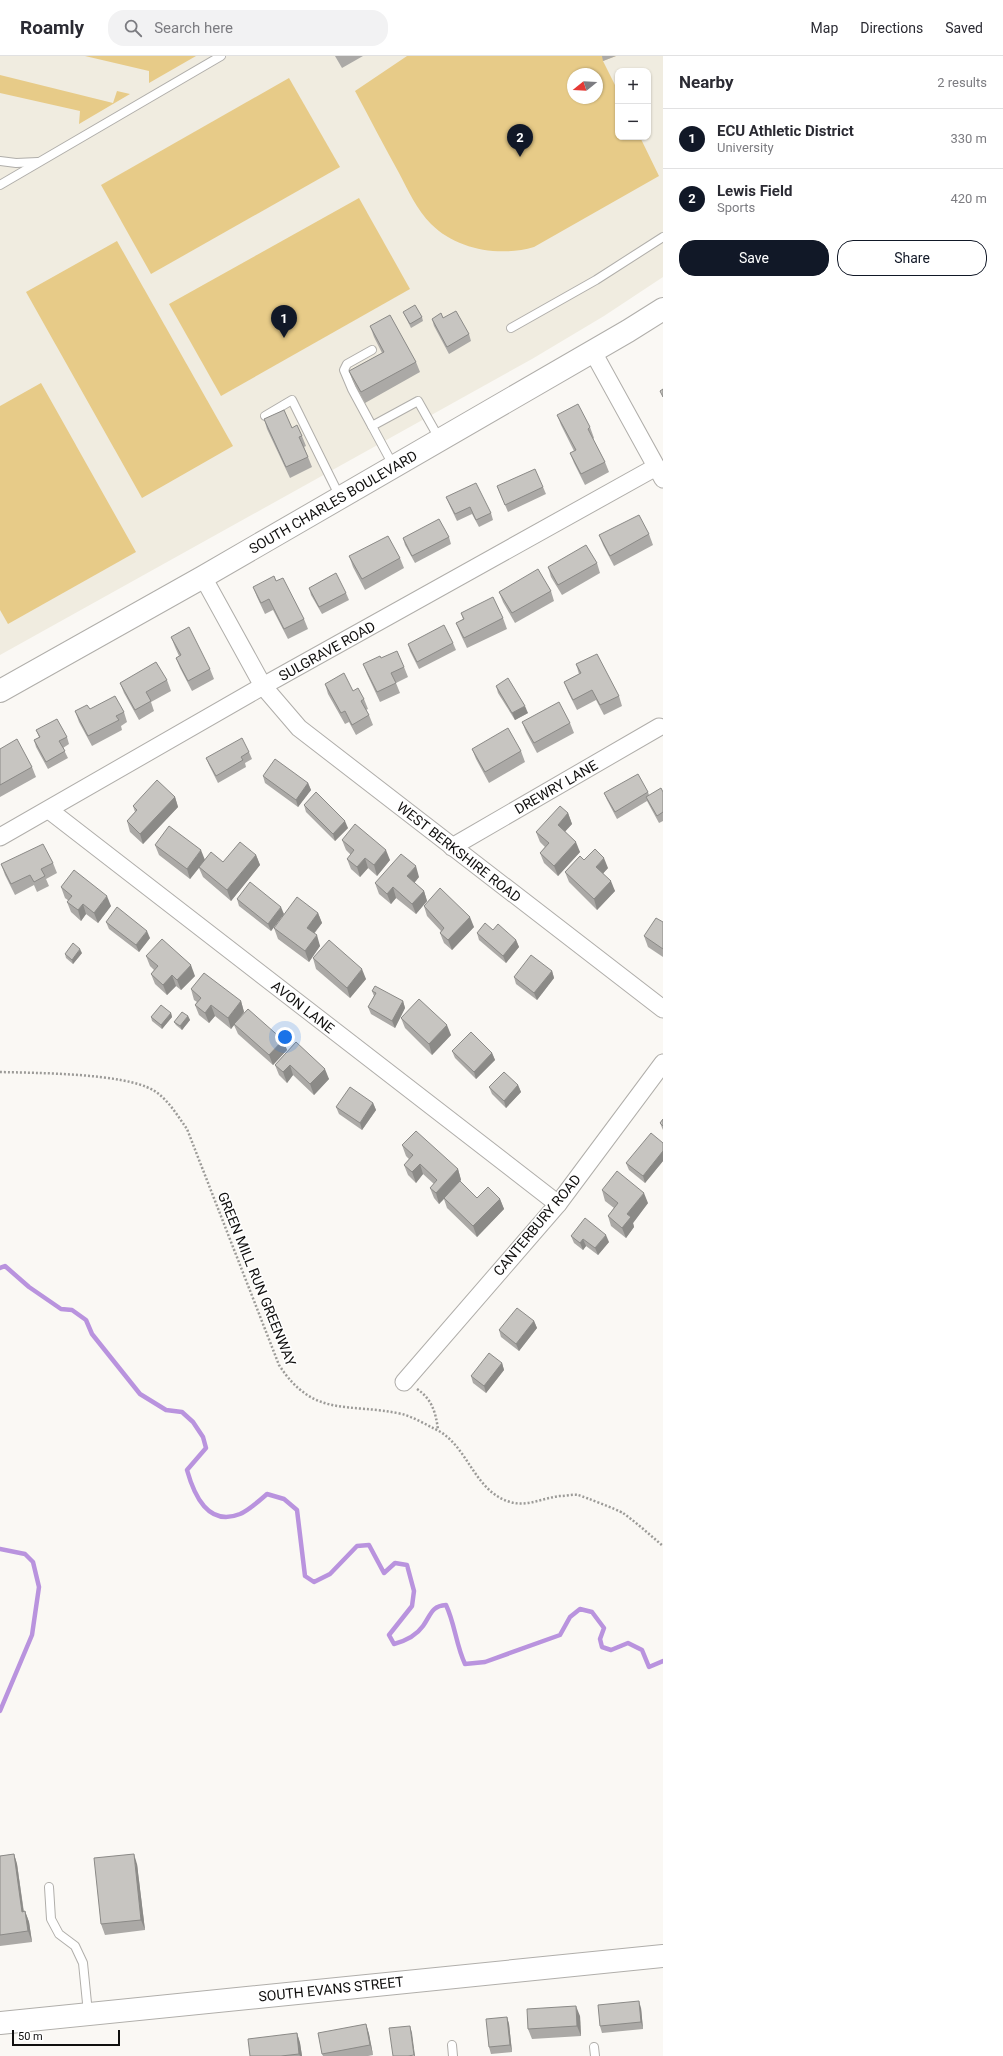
<!DOCTYPE html>
<html lang="en">
<head>
<meta charset="utf-8">
<style>
	body { margin:0; font-family:Roboto,sans-serif; background:#f2f2f3; color:#2b2b33 }
	.controls { position:absolute; right:12px; top:12px; display:grid; overflow:hidden; border-radius:8px; box-shadow:0 1px 3px #0004 }
	.controls button { width:36px; height:36px; display:grid; place-items:center; padding:0; border:0; border-bottom:1px solid #e1e1e2; background:#fff; color:#2b2b33; font:20px sans-serif }
	.compass { position:absolute; left:567px; top:12px; width:36px; height:36px; border-radius:50%; background:#fff; box-shadow:0 1px 3px #0004; rotate:252deg }
	.scale { position:absolute; left:12px; bottom:10px; width:108px; box-sizing:border-box; padding-left:4px; border:2px solid #100f0e; border-top:0; font-size:11px; line-height:14px; white-space:nowrap; color:#100f0e; -webkit-text-stroke:3px #fff; paint-order:stroke }
	.you { position:absolute; left:285px; top:981px; width:14px; height:14px; margin:-10px; border:3px solid #fff; border-radius:50%; background:#1a73e8; box-shadow:0 0 0 6px #1a73e833 }
	.badge { display:grid; place-items:center; width:26px; height:26px; border-radius:50%; background:#111827; color:#fff; font-size:13px; font-weight:700 }
	.pin { position:absolute; translate:-50% -33px; filter:drop-shadow(0 1px 2px #0008) }
	.pin::after { content:''; position:absolute; top:21px; width:14px; height:12px; background:inherit; clip-path:polygon(0 0,100% 0,50% 100%) }
	.list { margin:0; padding:0; list-style:none }
	h2 { display:flex; justify-content:space-between; align-items:center; height:52px; margin:0; padding:0 16px; font-size:17px }
	h2 small { font-size:13px; font-weight:400; color:#7c7c81 }
	.list li { display:grid; grid-template-columns:26px 1fr auto; gap:12px; align-items:center; box-sizing:border-box; height:60px; padding:0 16px; border-top:1px solid #e1e1e2 }
	.list b { display:block; font-size:15px; white-space:nowrap }
	.list p { margin:0; font-size:13px; white-space:nowrap; color:#7c7c81 }
	.list em { font-size:13px; font-style:normal; color:#7c7c81 }
	.actions { display:flex; gap:8px; padding:12px 16px }
	.actions a { flex:1; padding:9px 0; border:1px solid #111827; border-radius:16px; text-align:center; font-size:14px; color:#111827 }
	.actions .main { background:#111827; color:#fff }
	.icon { flex:none; width:22px; height:22px; fill:none; stroke:currentColor; stroke-width:2; stroke-linecap:round; stroke-linejoin:round }
	.map { position:relative; flex:none; width:663px; height:2000px; overflow:hidden }
	header { display:flex; align-items:center; gap:24px; box-sizing:border-box; height:56px; padding:0 20px; background:#fff; border-bottom:1px solid #e1e1e2 }
	header strong { font-size:19px }
	nav { display:flex; gap:22px; margin-inline-start:auto; font-size:14px }
	.search { width:280px; height:36px; background:#f2f2f3; display:flex; align-items:center; gap:10px; box-sizing:border-box; padding:0 14px; border-radius:16px; color:#7c7c81; font-size:15px }
	main { display:flex }
	aside { flex:1; background:#fff }
	.map>svg:first-child { display:block }
</style>
</head>
<body>
<header>
<strong>Roamly</strong>
<div class="search"><svg class="icon" aria-label="search" viewBox="0 0 24 24"><circle cx="10" cy="10" r="6"/><path d="M15 15l6 6"/></svg>Search here</div>
<nav><a>Map</a><a>Directions</a><a>Saved</a></nav>
</header>
<main>
<div class="map">
<svg width="663" height="2000" viewBox="0 0 663 2000">
	<rect width="100%" height="100%" fill="#faf8f4"/>
	<path fill="#f0ece0" fill-rule="evenodd" d="M0,0H663V221L604,260L532,303L0,599ZM618,15H648V81H618ZM573,18H597V42H573Z"/>
	<g fill="#e7cb88" fill-rule="evenodd">
		<path d="M85,0H196L149,27V15Z"/>
		<path d="M407,0H616L603,5L618,35V81H640L659,120L534,191C500,201 457,194 431,168C417,154 408,134 399,117C384,90 370,63 355,35ZM573,18H597V42H573Z"/>
		<path d="M0,19L113,47L117,35L130,38L79,68L80,55L0,37Z"/>
		<path d="M289,22L340,111L151,218L101,129Z"/>
		<path d="M359,142L410,233L221,340L169,248Z"/>
		<path d="M117,185L233,390L142,442L26,236Z"/>
		<path d="M41,327L136,496L8,568L0,554V350Z"/>
	</g>
	<g fill="none" stroke-linecap="round" stroke-linejoin="round">
		<g stroke="#b993de" stroke-width="4.5">
			<path d="M0,1212L5,1210L29,1231L61,1253L72,1254L86,1264L92,1278L140,1338L166,1354L182,1356L193,1366L203,1381L206,1392L187,1414C194,1439 208,1471 240,1458C249,1454 259,1445 267,1438L284,1443L297,1454L305,1520L314,1526L330,1518L357,1490L369,1489L384,1517L395,1507L407,1509L414,1535L412,1550L389,1579L394,1588C405,1585 416,1580 423,1570C431,1559 431,1550 446,1549C455,1568 456,1589 465,1608L485,1606L560,1579L570,1561L580,1553L592,1556L604,1572L600,1583L602,1591L611,1594L628,1587L642,1594L649,1611L663,1605"/>
			<path d="M0,1493L25,1498L33,1506L39,1531L32,1579L0,1655"/>
		</g>
		<g stroke="#b0aeaa" stroke-width="10">
			<g id="service">
				<path d="M0,105L16,107L38,106"/>
				<path d="M0,129L221,0"/>
				<path d="M511,272L596,224L663,181"/>
				<path d="M372,294L347,308L344,314L352,333L372,370"/>
				<path d="M265,360L292,344L340,441"/>
				<path d="M393,409L372,370L418,345L440,384"/>
				<path d="M49,1831L51,1863L59,1878L75,1890L83,1907L88,1957"/>
				<path d="M452,1989L453,2000"/>
				<path d="M594,1991L595,2000"/>
			</g>
		</g>
		<g stroke="#b0aeaa" stroke-width="19">
			<g id="minor">
				<path d="M593,296L663,423"/>
				<path d="M203,521L263,630L299,672L663,953"/>
				<path d="M49,754L558,1148"/>
				<path d="M0,781L263,630L656,411"/>
				<path d="M452,791L659,671"/>
				<path d="M404,1326L558,1148L663,1007"/>
			</g>
		</g>
		<g stroke="#b0aeaa" stroke-width="24">
			<path id="secondary" d="M0,1967L663,1900"/>
		</g>
		<g stroke="#b0aeaa" stroke-width="24">
			<path id="primary" d="M0,635L203,521L628,275L663,253"/>
		</g>
		<g stroke="#9c9b98" stroke-width="2.5" stroke-dasharray="2 2" stroke-linecap="butt">
			<path d="M0,1016C36,1017 123,1017 153,1034C168,1043 177,1059 187,1073L279,1309C314,1363 348,1346 402,1358C413,1361 425,1368 435,1373C468,1388 473,1435 510,1446C527,1451 543,1442 560,1440C566,1440 573,1438 578,1439C585,1441 618,1454 623,1457C637,1467 650,1479 663,1490"/>
			<path d="M417,1333C432,1343 436,1357 438,1374"/>
		</g>
		<use href="#service" stroke="#fff" stroke-width="8"/>
		<use href="#minor" stroke="#fff" stroke-width="17"/>
		<use href="#secondary" stroke="#fff" stroke-width="22"/>
		<use href="#primary" stroke="#fff" stroke-width="22"/>
	</g>
	<g fill="#aba9a6">
		<path d="M335,0H363L342,12Z"/>
		<path d="M602,0H616L603,5Z"/>
		<path d="M403,256L422,261L423,265L411,272Z"/>
		<path d="M443,262L469,278L471,285L449,298L434,270L432,263Z"/>
		<path d="M370,270L416,306L420,316L365,347L353,325L349,315L382,297L374,281Z"/>
		<path d="M557,359L590,371L594,382L593,383L605,406L609,416L585,429L574,407L570,397L574,395L561,369Z"/>
		<path d="M264,363L292,372L302,380L306,390L304,391L312,411L290,422L267,373Z"/>
		<path d="M497,430L543,431L546,438L508,456Z"/>
		<path d="M446,441L491,457L493,464L479,471L472,458L457,465L449,448Z"/>
		<path d="M649,478L653,489L614,510L603,489L599,479Z"/>
		<path d="M449,481L451,488L415,507L405,489L403,482Z"/>
		<path d="M349,500L400,502L404,512L365,534L353,511Z"/>
		<path d="M597,507L600,517L562,539L551,521L548,511Z"/>
		<path d="M276,525L304,563L308,573L288,583L273,554L265,558L257,541L253,531Z"/>
		<path d="M309,532L346,537L349,544L322,558L311,539Z"/>
		<path d="M551,535L554,545L515,567L503,546L499,536Z"/>
		<path d="M461,557L503,562L507,573L467,592L460,577L456,567L463,563Z"/>
		<path d="M171,581L210,613L214,623L192,635L180,612L176,602L179,600L175,591Z"/>
		<path d="M453,587L456,594L419,613L410,595L408,588Z"/>
		<path d="M381,602L404,611L408,621L396,627L400,637L380,646L367,618L363,608Z"/>
		<path d="M576,608L619,640L622,650L604,659L596,644L577,654L568,636L564,626L579,618Z"/>
		<path d="M167,624L171,635L151,646L154,655L139,664L124,637L120,627Z"/>
		<path d="M325,628L353,635L364,643L368,653L366,654L369,659L373,669L356,679L349,666L345,668L328,638Z"/>
		<path d="M496,630L528,657L515,664L498,637Z"/>
		<path d="M90,653L124,656L127,666L121,670L122,674L92,690L79,666L75,655Z"/>
		<path d="M522,666L570,667L574,677L537,697L526,676Z"/>
		<path d="M36,674L67,681L69,688L63,692L68,702L48,713L36,691L34,684L39,681Z"/>
		<path d="M0,693L32,711L36,721L0,741Z"/>
		<path d="M472,693L521,695L525,706L489,727L476,703Z"/>
		<path d="M249,696L252,703L245,707L246,711L218,727L209,709L206,702Z"/>
		<path d="M263,720L308,727L311,734L298,751L265,727Z"/>
		<path d="M648,736L649,739L663,736V765L659,767L647,745L617,763L607,744L604,737Z"/>
		<path d="M175,741L178,751L143,788L130,776L127,765L135,756L133,750Z"/>
		<path d="M304,749L348,772L335,785L306,756Z"/>
		<path d="M568,757L572,768L565,775L580,796L558,820L544,807L540,797L545,791L540,786L536,776Z"/>
		<path d="M342,784L390,804L377,820L368,812L360,821L351,813L347,803L351,799L346,794Z"/>
		<path d="M155,789L204,804L223,806L256,799L260,809L231,845L203,821L199,812L190,823L159,799Z"/>
		<path d="M584,804L608,812L603,817L615,835L597,854L569,826L565,816Z"/>
		<path d="M53,807L57,817L46,823L49,830L37,836L34,829L15,839L5,819L1,808Z"/>
		<path d="M419,821L414,827L424,835L427,845L416,858L396,842L391,848L379,838L375,827Z"/>
		<path d="M61,831L111,850L98,867L86,858L81,865L71,856L67,846L69,845L65,842Z"/>
		<path d="M237,843L284,858L271,875L239,850Z"/>
		<path d="M424,850L474,871L452,894L444,887L440,877L441,875L427,860Z"/>
		<path d="M318,857L322,867L314,878L320,890L309,906L278,883L274,872Z"/>
		<path d="M106,866L150,882L139,896L109,873Z"/>
		<path d="M663,866V901L648,891L644,880Z"/>
		<path d="M493,874L516,884L519,891L506,907L479,884L477,877Z"/>
		<path d="M82,897L73,908L66,902L65,898Z"/>
		<path d="M146,900L195,920L181,934L176,930L167,939L155,928L151,918L154,914L150,910Z"/>
		<path d="M313,902L366,923L350,942L316,913Z"/>
		<path d="M552,915L554,922L537,944L516,928L514,921Z"/>
		<path d="M191,933L241,945L244,956L241,961L283,984L287,994L273,1009L238,978L234,969L231,973L215,960L209,967L199,959L195,949L197,946L194,944Z"/>
		<path d="M372,935L403,945L405,952L395,972L371,958L368,951L374,940Z"/>
		<path d="M171,957L172,961L162,973L152,965L151,961Z"/>
		<path d="M188,960L190,964L182,974L176,969L174,966Z"/>
		<path d="M401,962L451,979L432,999L405,972Z"/>
		<path d="M296,986L329,1023L314,1039L293,1019L287,1027L279,1019L275,1009Z"/>
		<path d="M452,995L492,997L495,1004L476,1023L455,1002Z"/>
		<path d="M518,1029L521,1036L506,1052L492,1038L489,1031Z"/>
		<path d="M373,1047L376,1054L362,1074L339,1058L336,1051Z"/>
		<path d="M663,1063V1074L660,1067Z"/>
		<path d="M663,1087V1105L645,1127L629,1114L626,1107Z"/>
		<path d="M402,1089L458,1113L461,1124L460,1125L477,1142L500,1143L504,1153L477,1181L447,1152L444,1143L439,1148L434,1142L430,1132L434,1128L423,1118L416,1127L408,1119L404,1109L409,1103L406,1100Z"/>
		<path d="M602,1134L648,1147L633,1167L634,1171L626,1182L611,1170L608,1160L614,1152L605,1145Z"/>
		<path d="M571,1180L609,1186L598,1199L586,1190L583,1194L574,1187Z"/>
		<path d="M534,1265L537,1272L519,1295L501,1281L499,1274Z"/>
		<path d="M502,1307L504,1314L486,1337L473,1327L471,1320Z"/>
		<path d="M14,1798L17,1808L24,1856L25,1855L29,1866L32,1886L0,1890V1800Z"/>
		<path d="M137,1808L145,1874L105,1879L101,1868Z"/>
		<path d="M641,1952L643,1973L602,1977L600,1970Z"/>
		<path d="M580,1960L581,1980L532,1983L528,1973Z"/>
		<path d="M507,1961L509,1968L512,1996L491,1998L489,1991Z"/>
		<path d="M366,1968L369,1978L373,1999L368,2000H323L322,1998Z"/>
		<path d="M297,1977L300,1987L302,2000H250Z"/>
	</g>
	<g fill="#8b8a87">
		<path d="M525,650L528,657L515,664L512,657Z"/>
		<path d="M308,727L311,734L298,751L296,744Z"/>
		<path d="M175,741L178,751L143,788L140,778Z"/>
		<path d="M568,757L572,768L562,779L558,769Z"/>
		<path d="M345,765L348,772L335,785L333,778Z"/>
		<path d="M576,786L580,796L558,820L554,810Z"/>
		<path d="M201,794L205,804L190,823L187,813Z"/>
		<path d="M386,794L390,804L377,820L374,809Z"/>
		<path d="M256,799L260,809L231,845L227,834Z"/>
		<path d="M365,802L368,812L360,821L357,811Z"/>
		<path d="M604,802L608,812L600,821L596,811Z"/>
		<path d="M416,810L419,821L411,831L407,820Z"/>
		<path d="M611,825L615,835L597,854L594,843Z"/>
		<path d="M393,831L396,842L391,848L387,838Z"/>
		<path d="M424,835L427,845L416,858L412,848Z"/>
		<path d="M107,840L111,850L98,867L94,857Z"/>
		<path d="M83,848L86,858L81,865L78,854Z"/>
		<path d="M281,851L284,858L271,875L268,868Z"/>
		<path d="M318,857L322,867L310,882L307,872Z"/>
		<path d="M470,861L474,871L452,894L448,884Z"/>
		<path d="M147,875L150,882L139,896L136,889Z"/>
		<path d="M317,879L320,890L309,906L305,895Z"/>
		<path d="M516,884L519,891L506,907L503,900Z"/>
		<path d="M80,893L82,897L73,908L72,904Z"/>
		<path d="M191,909L195,920L181,934L177,924Z"/>
		<path d="M362,913L366,923L350,942L347,932Z"/>
		<path d="M552,915L554,922L537,944L534,937Z"/>
		<path d="M172,919L176,930L167,939L163,929Z"/>
		<path d="M241,945L244,956L231,973L228,962Z"/>
		<path d="M403,945L405,952L395,972L392,965Z"/>
		<path d="M211,949L215,960L209,967L205,957Z"/>
		<path d="M171,957L172,961L162,973L161,969Z"/>
		<path d="M188,960L190,964L182,974L180,970Z"/>
		<path d="M447,969L451,979L432,999L429,988Z"/>
		<path d="M283,984L287,994L273,1009L269,999Z"/>
		<path d="M492,997L495,1004L476,1023L474,1016Z"/>
		<path d="M290,1009L293,1019L287,1027L283,1016Z"/>
		<path d="M325,1013L329,1023L314,1039L310,1028Z"/>
		<path d="M518,1029L521,1036L506,1052L504,1045Z"/>
		<path d="M373,1047L376,1054L362,1074L360,1067Z"/>
		<path d="M663,1095V1105L645,1127L643,1120Z"/>
		<path d="M420,1108L423,1118L416,1127L412,1116Z"/>
		<path d="M458,1113L461,1124L439,1148L436,1137Z"/>
		<path d="M644,1137L648,1147L633,1167L634,1171L626,1182L622,1172L627,1158Z"/>
		<path d="M500,1143L504,1153L477,1181L473,1170Z"/>
		<path d="M606,1179L609,1186L598,1199L595,1192Z"/>
		<path d="M583,1183L586,1190L583,1194L580,1187Z"/>
		<path d="M534,1265L537,1272L519,1295L516,1288Z"/>
		<path d="M502,1307L504,1314L486,1337L484,1330Z"/>
		<path d="M14,1798L17,1808L25,1866L22,1856Z"/>
		<path d="M134,1798L137,1808L145,1874L141,1864Z"/>
		<path d="M25,1855L29,1866L32,1886L28,1875Z"/>
		<path d="M639,1945L641,1952L643,1973L641,1966Z"/>
		<path d="M576,1950L580,1960L581,1980L577,1970Z"/>
		<path d="M507,1961L509,1968L512,1996L510,1989Z"/>
		<path d="M366,1968L369,1978L373,1999L370,1989Z"/>
		<path d="M410,1970L412,1977L415,2000H414V1999Z"/>
		<path d="M297,1977L300,1987L302,2000H300L299,1998Z"/>
	</g>
	<g fill="#c7c5c1" stroke="#8b8a87">
		<path d="M415,249L422,261L410,268L403,256Z"/>
		<path d="M456,255L469,278L447,291L432,263L441,257L443,262Z"/>
		<path d="M390,259L416,306L361,336L349,315L384,296L370,270Z"/>
		<path d="M663,333V341L660,335Z"/>
		<path d="M578,348L590,371L588,373L605,406L581,418L570,397L576,394L557,359Z"/>
		<path d="M284,354L292,372L297,369L302,380L299,381L308,401L286,411L264,363Z"/>
		<path d="M535,413L543,431L505,449L497,430Z"/>
		<path d="M476,427L491,457L476,464L470,451L455,458L446,441Z"/>
		<path d="M639,459L649,478L610,500L599,479Z"/>
		<path d="M439,463L449,481L412,500L403,482Z"/>
		<path d="M388,480L400,502L362,523L349,500Z"/>
		<path d="M586,489L597,507L558,529L548,511Z"/>
		<path d="M538,513L551,535L512,557L499,536Z"/>
		<path d="M336,517L346,537L319,551L309,532Z"/>
		<path d="M274,520L276,525L283,522L304,563L284,573L269,543L261,547L253,531Z"/>
		<path d="M493,541L503,562L464,582L456,567L464,563L461,557Z"/>
		<path d="M444,569L453,587L417,606L408,588Z"/>
		<path d="M189,571L210,613L188,625L176,602L181,599L171,581Z"/>
		<path d="M397,595L404,611L391,617L396,627L377,636L363,608L380,600L381,602Z"/>
		<path d="M597,598L619,640L600,649L592,634L573,644L564,626L581,617L576,608Z"/>
		<path d="M156,606L167,624L146,636L151,645L135,654L120,627Z"/>
		<path d="M344,617L353,635L358,632L364,643L361,645L369,659L352,669L345,655L341,657L325,628Z"/>
		<path d="M508,622L525,650L512,657L496,630Z"/>
		<path d="M115,640L124,656L116,660L119,664L88,680L75,655L87,649L90,653Z"/>
		<path d="M559,646L570,667L534,687L522,666Z"/>
		<path d="M57,663L67,681L59,685L65,695L46,706L34,684L40,681L36,674Z"/>
		<path d="M508,672L521,695L485,716L472,693Z"/>
		<path d="M242,682L249,696L241,701L243,704L216,720L206,702Z"/>
		<path d="M17,683L32,711L0,729V693Z"/>
		<path d="M275,703L308,727L296,744L263,720Z"/>
		<path d="M638,718L648,736L615,756L604,737Z"/>
		<path d="M157,724L175,741L140,778L127,765L137,754L133,750Z"/>
		<path d="M661,732L663,736V756L657,760L646,741Z"/>
		<path d="M316,736L345,765L333,778L304,749Z"/>
		<path d="M560,750L568,757L558,769L576,786L554,810L540,797L549,787L536,776Z"/>
		<path d="M355,768L386,794L374,809L365,802L357,811L347,803L354,794L342,784Z"/>
		<path d="M169,770L201,794L187,813L155,789Z"/>
		<path d="M240,786L256,799L227,834L199,811L211,796L223,806Z"/>
		<path d="M43,788L53,807L41,813L45,820L34,826L30,819L11,828L1,808Z"/>
		<path d="M595,793L604,802L596,811L611,825L594,843L565,816L580,800L584,804Z"/>
		<path d="M401,798L416,810L407,820L424,835L412,848L393,831L387,838L375,827Z"/>
		<path d="M74,814L107,840L94,857L83,848L78,854L67,846L72,840L61,831Z"/>
		<path d="M250,826L281,851L268,868L237,843Z"/>
		<path d="M440,832L470,861L448,884L440,877L444,872L424,850Z"/>
		<path d="M297,841L318,857L307,872L317,879L305,895L274,872Z"/>
		<path d="M117,851L147,875L136,889L106,866Z"/>
		<path d="M656,862L663,866V893L644,880Z"/>
		<path d="M485,867L493,874L498,868L516,884L503,900L477,877Z"/>
		<path d="M162,883L191,909L177,924L172,919L163,929L151,918L158,910L146,900Z"/>
		<path d="M329,884L362,913L347,932L313,902Z"/>
		<path d="M73,887L80,893L72,904L65,898Z"/>
		<path d="M531,899L552,915L534,937L514,921Z"/>
		<path d="M204,917L241,945L228,962L211,949L205,957L195,949L201,942L191,933Z"/>
		<path d="M375,930L403,945L392,965L368,951L376,937L372,935Z"/>
		<path d="M419,943L447,969L429,988L401,962Z"/>
		<path d="M161,949L171,957L161,969L151,961Z"/>
		<path d="M248,953L283,984L269,999L234,968Z"/>
		<path d="M182,956L188,960L180,970L174,966Z"/>
		<path d="M471,976L492,997L474,1016L452,995Z"/>
		<path d="M296,986L325,1013L310,1028L290,1009L283,1016L275,1009Z"/>
		<path d="M504,1016L518,1029L504,1045L489,1031Z"/>
		<path d="M350,1031L373,1047L360,1067L336,1051Z"/>
		<path d="M663,1063V1070L660,1067Z"/>
		<path d="M416,1075L458,1113L436,1137L430,1132L437,1124L420,1108L412,1116L404,1109L413,1099L402,1089Z"/>
		<path d="M651,1077L663,1087V1095L643,1120L626,1107Z"/>
		<path d="M617,1115L644,1137L627,1158L631,1161L622,1172L608,1160L618,1147L602,1134Z"/>
		<path d="M460,1125L477,1142L488,1131L500,1143L473,1170L444,1142Z"/>
		<path d="M585,1162L606,1179L595,1192L583,1183L580,1187L571,1180Z"/>
		<path d="M517,1252L534,1265L516,1288L499,1274Z"/>
		<path d="M489,1297L502,1307L484,1330L471,1320Z"/>
		<path d="M14,1798L22,1856L25,1855L28,1875L0,1879V1800Z"/>
		<path d="M134,1798L141,1864L101,1868L94,1802Z"/>
		<path d="M639,1945L641,1966L600,1970L598,1949Z"/>
		<path d="M576,1950L577,1970L528,1973L527,1953Z"/>
		<path d="M507,1961L510,1989L489,1991L486,1963Z"/>
		<path d="M366,1968L370,1989L322,1998L318,1977Z"/>
		<path d="M410,1970L414,1999L408,2000H393L389,1972Z"/>
		<path d="M297,1977L299,1998L281,2000H250L248,1983Z"/>
	</g>
	<g text-anchor="middle" stroke-width="3" stroke-linejoin="round" paint-order="stroke">
		<g font-size="14" fill="#100f0e" stroke="#fff">
			<text transform="translate(333 446) rotate(-30)" y="5">SOUTH CHARLES BOULEVARD</text>
			<text transform="translate(327 595) rotate(-29)" y="5">SULGRAVE ROAD</text>
			<text transform="translate(556 731) rotate(-30)" y="5">DREWRY LANE</text>
			<text transform="translate(459 796) rotate(38)" y="5">WEST BERKSHIRE ROAD</text>
			<text transform="translate(303 951) rotate(38)" y="5">AVON LANE</text>
			<text transform="translate(537 1169) rotate(-50)" y="5">CANTERBURY ROAD</text>
			<text transform="translate(257 1223) rotate(68)" y="5">GREEN MILL RUN GREENWAY</text>
			<text transform="translate(331 1933) rotate(-6)" y="5">SOUTH EVANS STREET</text>
		</g>
	</g>
</svg>
<div class="controls">
<button>+</button>
<button>−</button>
</div>
<svg class="compass" viewBox="-18 -18 36 36"><path d="M0-13l5 13h-10z" fill="#e53935"/><path d="M0 13l5-13h-10z" fill="#7c7c81"/></svg>
<div class="scale">50 m</div>
<div class="you"></div>
<div class="pin badge" style="left:284px;top:282px">1</div>
<div class="pin badge" style="left:520px;top:101px">2</div>
</div>
<aside>
<h2>Nearby<small>2 results</small></h2>
<ul class="list">
<li><span class="badge">1</span><div><b>ECU Athletic District</b><p>University</p></div><em>330 m</em></li>
<li><span class="badge">2</span><div><b>Lewis Field</b><p>Sports</p></div><em>420 m</em></li>
</ul>
<div class="actions"><a class="main">Save</a><a>Share</a></div>
</aside>
</main>
</body>
</html>
